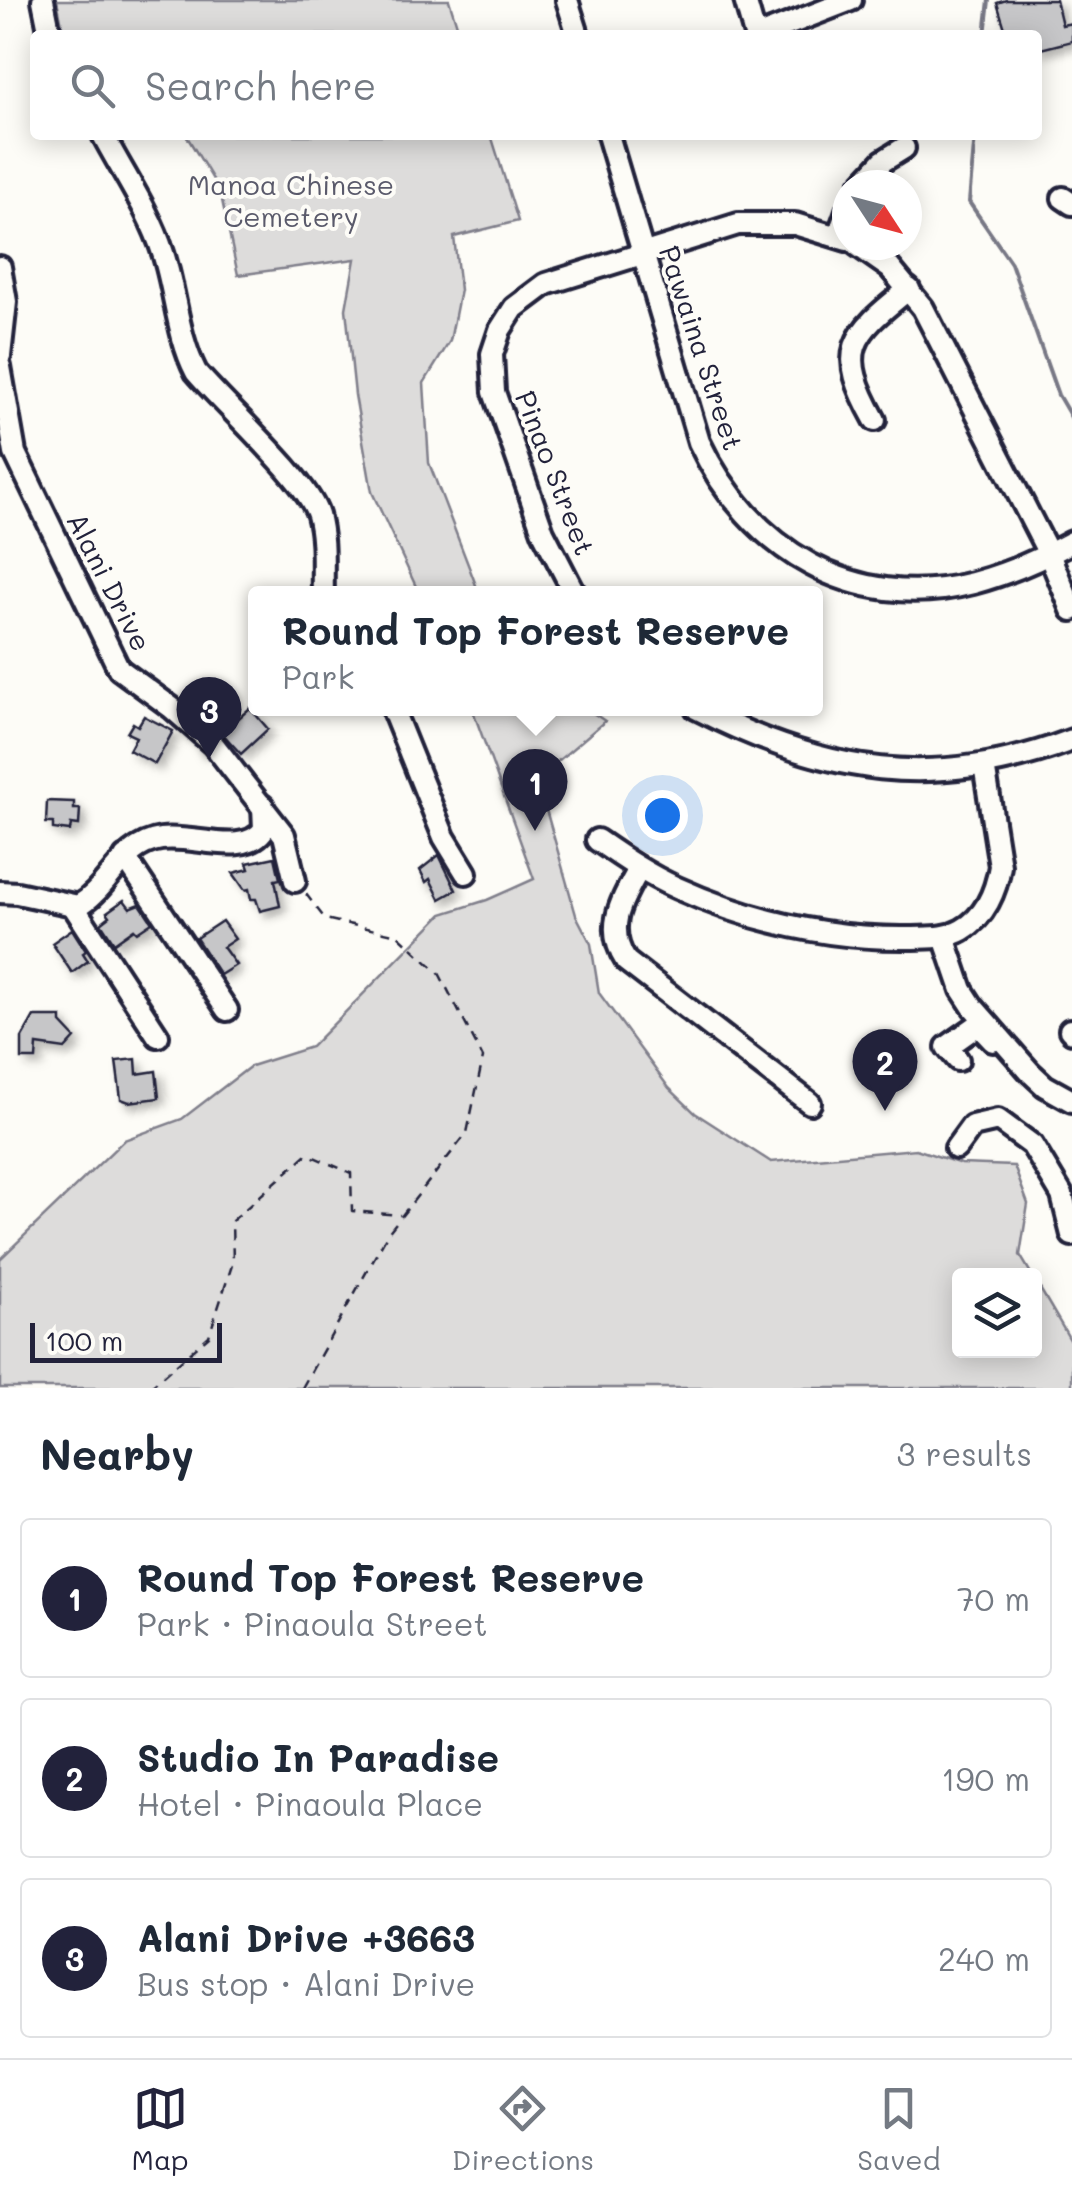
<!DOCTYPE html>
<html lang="en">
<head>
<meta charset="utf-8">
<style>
	body { margin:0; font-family:Mali,sans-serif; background:#f6f6f7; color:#1f2937 }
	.controls { position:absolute; right:30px; bottom:30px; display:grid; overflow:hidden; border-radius:10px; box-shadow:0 5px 25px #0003 }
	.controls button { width:90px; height:90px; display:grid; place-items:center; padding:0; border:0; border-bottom:2px solid #e0e1e3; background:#fff; color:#1f2937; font:50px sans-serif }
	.compass { position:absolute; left:832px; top:170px; width:90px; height:90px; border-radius:50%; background:#fff; box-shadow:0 5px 25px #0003; rotate:126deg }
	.scale { position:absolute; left:30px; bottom:25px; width:192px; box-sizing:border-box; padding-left:10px; border:5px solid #22223b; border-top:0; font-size:28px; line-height:35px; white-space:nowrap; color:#22223b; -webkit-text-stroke:8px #fdfcf7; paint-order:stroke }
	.you { position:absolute; left:662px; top:815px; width:35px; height:35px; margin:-25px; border:8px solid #fff; border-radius:50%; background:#1a73e8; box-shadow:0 0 0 15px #1a73e833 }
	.badge { display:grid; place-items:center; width:65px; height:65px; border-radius:50%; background:#22223b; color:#fff; font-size:32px; font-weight:700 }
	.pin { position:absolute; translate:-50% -82px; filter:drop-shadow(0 2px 5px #0008) }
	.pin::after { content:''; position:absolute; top:52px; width:35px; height:30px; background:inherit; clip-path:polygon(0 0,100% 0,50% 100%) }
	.popup { position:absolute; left:248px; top:586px; width:575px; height:130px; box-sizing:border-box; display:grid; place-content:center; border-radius:10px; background:#fff; filter:drop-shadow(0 2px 8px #0005); font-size:32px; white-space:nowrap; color:#747a83 }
	.popup b { font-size:38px; color:#1f2937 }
	.popup::after { content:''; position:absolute; left:50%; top:100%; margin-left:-20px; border:20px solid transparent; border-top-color:#fff }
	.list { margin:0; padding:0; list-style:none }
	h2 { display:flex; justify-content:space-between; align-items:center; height:130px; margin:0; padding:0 40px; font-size:42px }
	h2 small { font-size:32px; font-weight:400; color:#747a83 }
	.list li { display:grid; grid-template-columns:65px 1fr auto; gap:30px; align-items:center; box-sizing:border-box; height:160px; margin:0 20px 20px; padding:0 20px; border:2px solid #e0e1e3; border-radius:10px }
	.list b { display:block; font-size:38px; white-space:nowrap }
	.list p { margin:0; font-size:32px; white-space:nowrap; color:#747a83 }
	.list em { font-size:32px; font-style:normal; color:#747a83 }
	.icon { flex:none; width:55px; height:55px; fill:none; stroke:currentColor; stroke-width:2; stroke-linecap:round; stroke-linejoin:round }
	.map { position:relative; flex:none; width:1072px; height:1388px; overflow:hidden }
	.search { position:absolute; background:#fff; box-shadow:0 5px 25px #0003; left:30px; right:30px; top:30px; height:110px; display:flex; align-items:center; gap:25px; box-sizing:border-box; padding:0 35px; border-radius:10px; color:#747a83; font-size:38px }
	.sheet { height:670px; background:#fff }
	nav { display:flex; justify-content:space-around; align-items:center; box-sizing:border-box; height:140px; border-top:2px solid #e0e1e3; background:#fff; font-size:28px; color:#747a83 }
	nav a { display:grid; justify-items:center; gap:5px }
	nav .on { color:#22223b }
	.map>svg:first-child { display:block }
</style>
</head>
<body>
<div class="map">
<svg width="1072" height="1388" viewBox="0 0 1072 1388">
	<defs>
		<filter id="shadow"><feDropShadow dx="6" dy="6" stdDeviation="5" flood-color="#0004"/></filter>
	</defs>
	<rect width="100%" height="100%" fill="#fdfcf7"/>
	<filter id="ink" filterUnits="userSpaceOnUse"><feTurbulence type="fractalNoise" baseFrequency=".01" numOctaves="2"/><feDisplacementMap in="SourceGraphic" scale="20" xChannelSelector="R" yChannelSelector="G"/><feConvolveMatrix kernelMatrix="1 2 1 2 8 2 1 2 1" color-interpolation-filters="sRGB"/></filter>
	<g filter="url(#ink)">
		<g fill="#dddcdb" stroke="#807f8b" stroke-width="2.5">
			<path d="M57,0H449L460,35H64Z"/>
			<path d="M186,135H491L518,221L454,237L460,290L450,341L424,383L429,463L479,593H419L372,492L355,395L346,309L355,259L238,275L220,191Z"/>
			<path d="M472,708L587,709L605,721L552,766L541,792L576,915L591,944L599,993L669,1088L695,1113L771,1162L916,1149L961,1164L1014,1166L1028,1204L1020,1255L1032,1275L960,1276V1350H1034L1035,1280L1072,1343V1388H0V1259L124,1140L182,1119L251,1066L311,1047L442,914L487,900L534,879Z"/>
		</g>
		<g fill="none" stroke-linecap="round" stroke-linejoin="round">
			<g stroke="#787885" stroke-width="4">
				<path d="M985,35L989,0"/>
				<path d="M975,135L969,202L1011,263L1058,395L1072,419"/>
			</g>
		</g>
		<g fill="#c6c6c8" stroke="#22223b" stroke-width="2.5" filter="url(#shadow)">
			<path d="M1006,0H1056L1062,25L1072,23V41L1037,50V35H1007L997,3Z"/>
			<path d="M250,708L268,729L241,754L222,733Z"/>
			<path d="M144,716L173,731L155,764L129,750L136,737L127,733L133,723L138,726Z"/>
			<path d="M47,801L74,802V809H80L79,825L71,824L70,831L53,829V823H46Z"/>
			<path d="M439,855L456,890L440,899L430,879L426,882L420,870Z"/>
			<path d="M275,857L280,879L275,880L280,906L260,911L256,899H251L249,889L245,890L233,873L249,869L247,863Z"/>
			<path d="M124,900L130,908L140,904L152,922L137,932L134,929L114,943L101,923L110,916L107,912Z"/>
			<path d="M222,921L235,939L223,947L236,965L220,975L196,938Z"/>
			<path d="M72,929L86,951L83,953L88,961L72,973L52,943Z"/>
			<path d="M34,1017H61V1023L75,1038L65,1049L37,1045L36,1059H22V1038Z"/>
			<path d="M136,1059L137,1074L156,1071L159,1098L129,1102L121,1099L116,1061Z"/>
		</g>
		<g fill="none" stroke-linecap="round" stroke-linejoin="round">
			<g stroke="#22223b" stroke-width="28">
				<g id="minor">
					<path d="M43,0L50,35"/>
					<path d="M567,0L578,35"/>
					<path d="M745,0L755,35"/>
					<path d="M761,35L851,0"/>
					<path d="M103,135C123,173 150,212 163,253C176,293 177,335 196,372C224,405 308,481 318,515C325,541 322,568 323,594"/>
					<path d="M608,135L699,442C749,549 854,614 973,583C1007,574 1041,559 1072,542"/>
					<path d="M861,185L883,161L904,148"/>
					<path d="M1063,198L1072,204"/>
					<path d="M838,236L847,211"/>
					<path d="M857,245L890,268L923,308L1049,554L1072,610"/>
					<path d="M0,267L6,302L0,356"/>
					<path d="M0,367L15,453L119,669L172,708L213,744L284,835L295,881"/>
					<path d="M875,420C836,350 850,336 909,289"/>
					<path d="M575,594L543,532L494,392L492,354L500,330L514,308L546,284L738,224H795L847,240"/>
					<path d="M392,708L444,837L466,873"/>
					<path d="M696,708C824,774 935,792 1072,740"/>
					<path d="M597,840C623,858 648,875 677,888C750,921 829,939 909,938C928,937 946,939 962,930C985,917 996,891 1000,866L984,765"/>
					<path d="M125,857L227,1010"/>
					<path d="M639,869C622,900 604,927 626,961L810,1103"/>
					<path d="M0,892L17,893L78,906C110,888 120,845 161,839C193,834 245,858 264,829L263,806"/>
					<path d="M74,907L158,1036"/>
					<path d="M944,937L962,990L973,1007L1030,1072L1045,1086L1072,1101"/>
					<path d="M1070,1030L1072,1032"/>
					<path d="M958,1060L947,1047L978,1025L993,1041"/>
					<path d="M956,1148L972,1126L998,1120L1032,1145L1062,1195L1072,1235"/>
				</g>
			</g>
			<g stroke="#22223b" stroke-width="2.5" stroke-dasharray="10 8" stroke-linecap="butt">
				<path d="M149,1388L209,1336L233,1262L232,1221L307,1154L351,1173L352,1211L400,1215"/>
				<path d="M302,1388L388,1233L467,1133L483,1058L439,973L398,935L325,919L306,894"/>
			</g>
			<use href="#minor" stroke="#fdfcf7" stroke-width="20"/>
		</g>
	</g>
	<g text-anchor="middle" stroke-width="8" stroke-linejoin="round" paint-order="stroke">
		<g font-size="28" fill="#5a5a6b" stroke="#fdfcf7">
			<text x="291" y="195">Manoa Chinese<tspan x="291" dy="32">Cemetery</tspan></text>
		</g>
		<g font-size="28" fill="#22223b" stroke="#fdfcf7">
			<text transform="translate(701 348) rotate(72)" y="10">Pawaina Street</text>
			<text transform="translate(555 473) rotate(69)" y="10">Pinao Street</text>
			<text transform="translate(109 582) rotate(63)" y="10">Alani Drive</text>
		</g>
	</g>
</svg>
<div class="controls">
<button><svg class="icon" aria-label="layers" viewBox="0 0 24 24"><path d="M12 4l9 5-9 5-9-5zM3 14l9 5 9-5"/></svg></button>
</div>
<svg class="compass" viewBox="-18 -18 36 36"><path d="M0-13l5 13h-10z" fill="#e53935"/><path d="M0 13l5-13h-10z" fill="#747a83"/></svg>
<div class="scale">100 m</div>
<div class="you"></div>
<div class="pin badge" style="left:535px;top:831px">1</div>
<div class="popup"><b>Round Top Forest Reserve</b>Park</div>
<div class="pin badge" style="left:885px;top:1111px">2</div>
<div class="pin badge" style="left:209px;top:759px">3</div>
<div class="search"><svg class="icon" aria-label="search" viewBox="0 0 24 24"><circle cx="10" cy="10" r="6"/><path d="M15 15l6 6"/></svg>Search here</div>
</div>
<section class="sheet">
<h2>Nearby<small>3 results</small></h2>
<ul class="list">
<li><span class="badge">1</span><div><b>Round Top Forest Reserve</b><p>Park · Pinaoula Street</p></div><em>70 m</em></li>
<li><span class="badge">2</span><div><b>Studio In Paradise</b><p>Hotel · Pinaoula Place</p></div><em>190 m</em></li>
<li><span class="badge">3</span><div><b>Alani Drive +3663</b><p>Bus stop · Alani Drive</p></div><em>240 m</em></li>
</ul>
</section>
<nav>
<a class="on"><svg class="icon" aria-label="map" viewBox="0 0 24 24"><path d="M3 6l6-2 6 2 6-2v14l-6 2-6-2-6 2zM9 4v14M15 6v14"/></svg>Map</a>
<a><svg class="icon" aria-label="directions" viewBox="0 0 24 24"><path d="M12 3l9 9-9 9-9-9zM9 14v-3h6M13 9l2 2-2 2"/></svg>Directions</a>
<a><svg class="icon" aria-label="saved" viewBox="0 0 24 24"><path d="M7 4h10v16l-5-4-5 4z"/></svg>Saved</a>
</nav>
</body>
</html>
